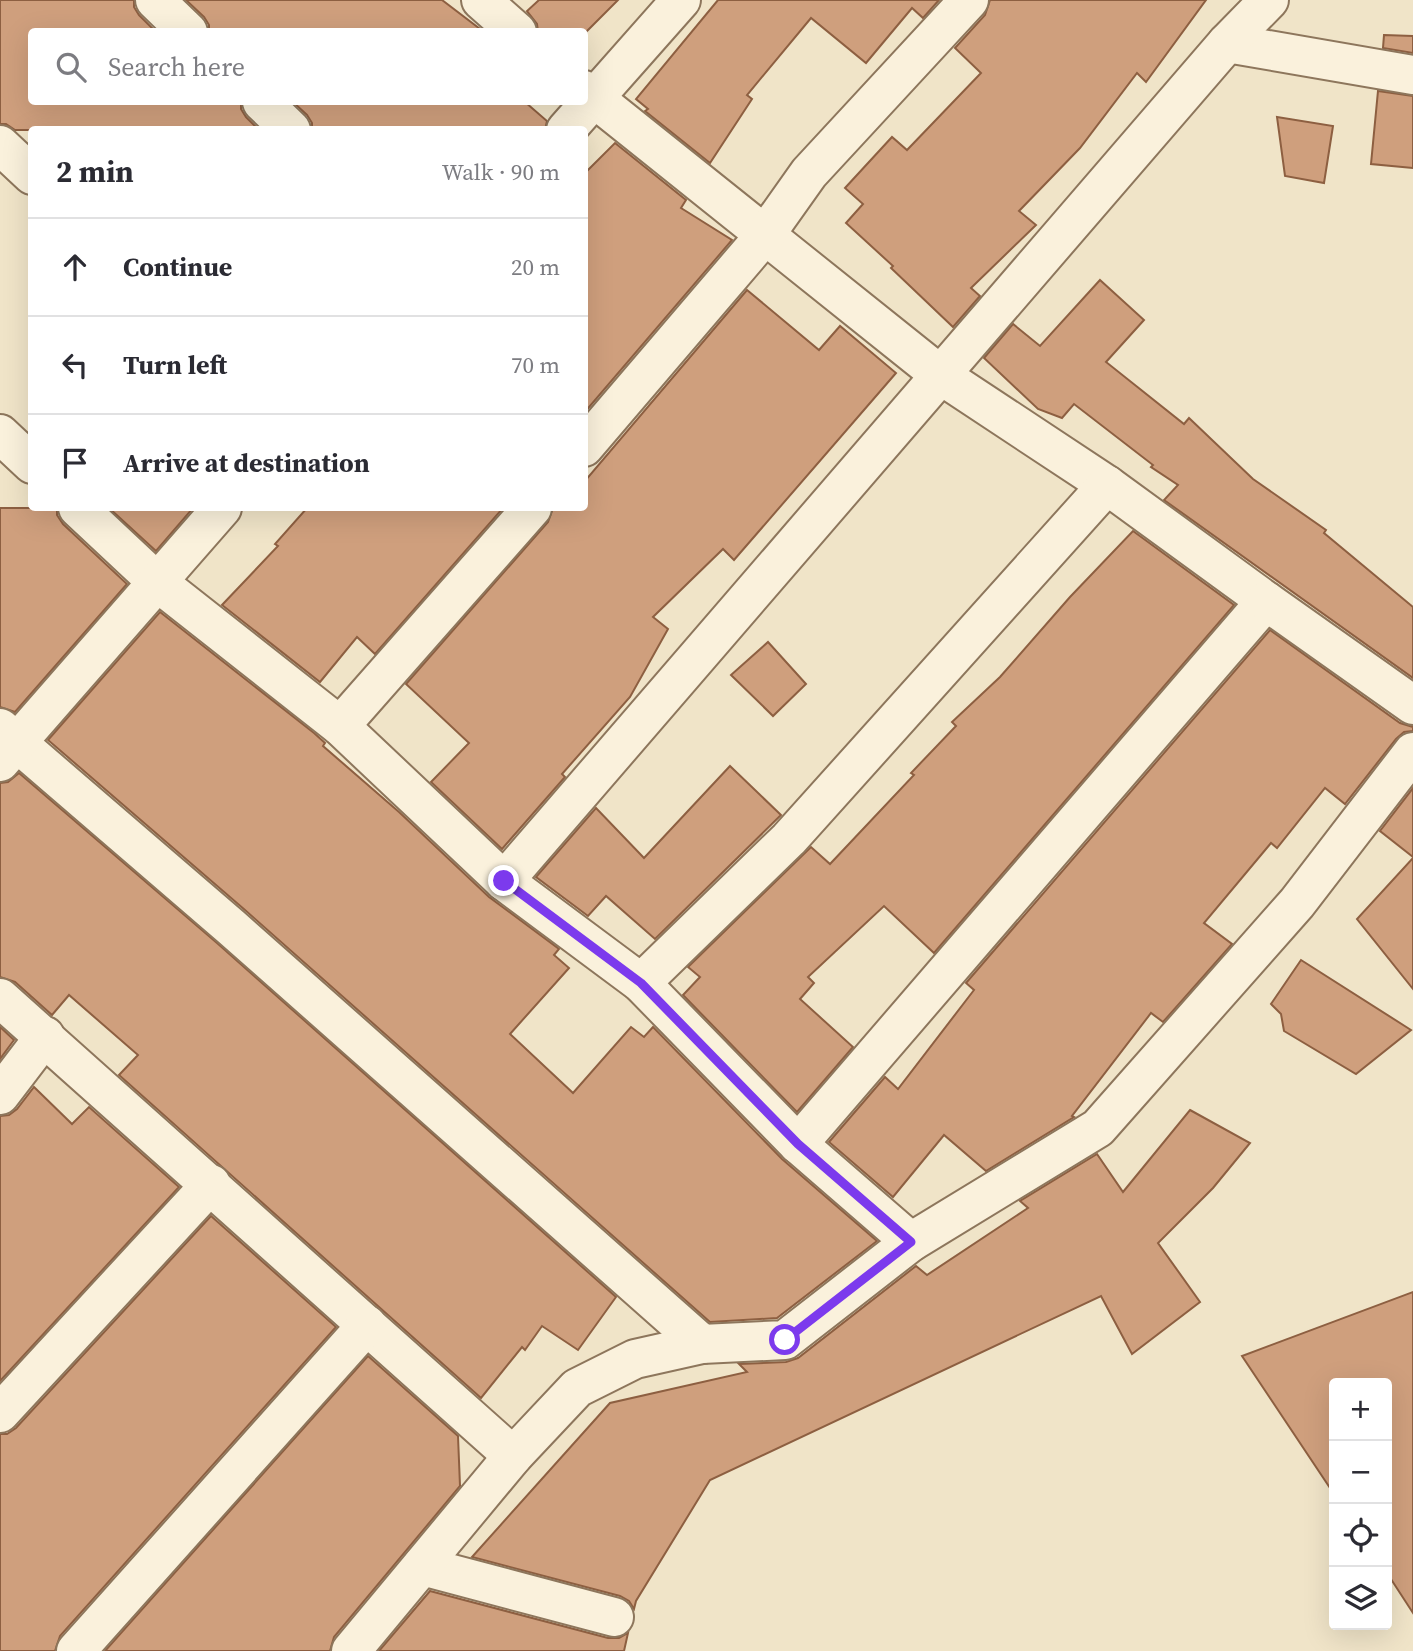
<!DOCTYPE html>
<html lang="en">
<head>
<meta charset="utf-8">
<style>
	body { margin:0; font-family:"Source Serif 4",serif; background:#f7f7f7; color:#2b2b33 }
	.controls { position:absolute; right:21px; bottom:21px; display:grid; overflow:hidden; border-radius:7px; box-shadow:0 7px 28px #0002 }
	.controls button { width:63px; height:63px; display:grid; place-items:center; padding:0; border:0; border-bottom:2px solid #e1e1e2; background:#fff; color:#2b2b33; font:35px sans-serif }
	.stop { position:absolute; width:21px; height:21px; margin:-16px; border:5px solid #7c3aed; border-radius:50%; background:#fff }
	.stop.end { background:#7c3aed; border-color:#fff; box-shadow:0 2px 7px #0008 }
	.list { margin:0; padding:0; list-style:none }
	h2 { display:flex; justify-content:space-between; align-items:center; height:91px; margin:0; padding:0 28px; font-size:30px }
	h2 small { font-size:23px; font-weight:400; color:#7c7c81 }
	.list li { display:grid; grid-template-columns:46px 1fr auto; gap:21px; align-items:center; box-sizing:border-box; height:98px; padding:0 28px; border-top:2px solid #e1e1e2 }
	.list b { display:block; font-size:26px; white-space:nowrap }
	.list em { font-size:23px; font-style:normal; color:#7c7c81 }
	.icon { flex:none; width:38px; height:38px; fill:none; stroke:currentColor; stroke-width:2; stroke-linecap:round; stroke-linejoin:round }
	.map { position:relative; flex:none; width:1413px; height:1651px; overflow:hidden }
	.search { position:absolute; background:#fff; box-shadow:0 7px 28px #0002; left:28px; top:28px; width:560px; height:77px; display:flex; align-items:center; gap:18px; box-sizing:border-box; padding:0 24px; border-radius:7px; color:#7c7c81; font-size:26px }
	.panel { position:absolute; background:#fff; box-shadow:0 7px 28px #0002; left:28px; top:126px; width:560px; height:385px; border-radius:7px }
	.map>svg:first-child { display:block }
</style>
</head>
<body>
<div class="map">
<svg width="1413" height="1651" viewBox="0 0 1413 1651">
	<rect width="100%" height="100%" fill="#f0e4c8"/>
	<g fill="#cf9f7d" stroke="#8d5f41" stroke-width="2">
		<path d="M0,0H134V7L139,15L156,32H32V102H241V109L246,117L259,130H15L6,124H0Z"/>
		<path d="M186,0H442L484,32H209V25L204,17Z"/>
		<path d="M539,0H618L584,34V32H538L537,24L527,11Z"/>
		<path d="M718,0H939L923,18L912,8L866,63L811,18L747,95L752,99L710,163L645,111L648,109L636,99Z"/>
		<path d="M990,0H1206L1146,82L1137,73L1080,148L1019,211L1036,225L971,288L980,296L953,327L891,268L893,266L846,223L863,204L845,188L892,137L907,150L981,73L955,48L985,15Z"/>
		<path d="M1384,35L1413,36V53L1383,48Z"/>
		<path d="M1378,91L1413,96V168L1371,164Z"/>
		<path d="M293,102H525L547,121L545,130H312V123L307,115Z"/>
		<path d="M1277,117L1333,126L1324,183L1285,176Z"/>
		<path d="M615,143L686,200L681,208L732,240L584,413V174Z"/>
		<path d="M1100,280L1144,320L1106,362L1184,424L1189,418L1253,479L1326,530L1324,533L1413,607V678L1164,500L1178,485L1151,467L1153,465L1074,404L1062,418L1038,409L984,358L1013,324L1040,346Z"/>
		<path d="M747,290L819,350L840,326L896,373L734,560L723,549L653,617L668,629L630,697L562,774L565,777L502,849L431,782L469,743L406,684L548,522L553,508H584V482Z"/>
		<path d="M0,508H57V515L63,524L127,584L15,712L0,707Z"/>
		<path d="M109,508H193L156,551Z"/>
		<path d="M307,508H503L375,654L357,637L320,682L222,605L278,546L275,544Z"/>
		<path d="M1133,531L1234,605L934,953L884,906L808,977L814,983L800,999L853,1047L797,1112L683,995L700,977L688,967L811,847L830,864L914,775L911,773L956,726L952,722L1000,677L1070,597Z"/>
		<path d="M160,612L314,733L325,743L323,746L399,812L489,897L559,949L554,955L569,968L510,1034L573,1093L631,1027L644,1037L653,1027L782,1159L877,1241L777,1318L710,1322L245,910L48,740Z"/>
		<path d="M1270,630L1400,723L1413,727V731L1404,732L1396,739L1345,804L1325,788L1277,848L1271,843L1204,923L1232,944L1163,1022L1151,1013L1072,1116L1074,1117L986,1171L944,1135L893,1197L829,1142L885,1077L898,1089L974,990L966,983Z"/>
		<path d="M768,642L806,684L773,716L731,675Z"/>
		<path d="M730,766L781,815L655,939L606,896L588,916L536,877L596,808L644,858Z"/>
		<path d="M19,773L217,943L616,1297L578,1350L542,1326L525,1350L522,1347L481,1398L119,1075L138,1055L69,995L52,1015L15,982L0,977V783L8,782Z"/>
		<path d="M1413,788V857L1380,831Z"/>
		<path d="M1413,858V989L1357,919Z"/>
		<path d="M1301,960L1411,1030L1356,1074L1284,1031L1281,1014L1271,1004Z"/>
		<path d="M0,1027L14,1040L0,1059Z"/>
		<path d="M34,1087L72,1124L89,1107L179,1187L0,1381V1116L9,1115L17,1109Z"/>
		<path d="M1190,1110L1250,1143L1213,1188L1158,1243L1200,1302L1132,1354L1101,1296L710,1480L636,1601L634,1609L629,1601L620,1596L472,1557L610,1403L747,1372L739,1364L786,1362L798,1358L916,1266L927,1275L1028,1208L1020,1201L1097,1154L1123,1192Z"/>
		<path d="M211,1216L336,1327L60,1636L55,1651H0V1434H7L16,1428Z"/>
		<path d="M1413,1292V1613L1387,1573V1383H1334V1494L1242,1356Z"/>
		<path d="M368,1356L458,1436L460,1486L334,1637L330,1651H105Z"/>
		<path d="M430,1591L608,1638H619L628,1633L624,1651H379Z"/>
	</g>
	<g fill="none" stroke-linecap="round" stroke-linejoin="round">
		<g stroke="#8d765c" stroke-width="42">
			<g id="minor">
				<path d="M155,0L188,32"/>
				<path d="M481,0L517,32"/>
				<path d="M1227,43L1413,75"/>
				<path d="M584,90L939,374L1107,485L1266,601L798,1144"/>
				<path d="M262,102L291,130"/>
				<path d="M566,130L681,0"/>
				<path d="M0,145L32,175"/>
				<path d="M0,434L32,464"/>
				<path d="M584,447L765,235L809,173L969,0"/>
				<path d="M78,508L156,581L340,726L504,881L641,983L798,1144L911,1242"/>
				<path d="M1266,601L1413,705"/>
				<path d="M340,726L532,508"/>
				<path d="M0,728L231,927L702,1344"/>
				<path d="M0,762L222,508"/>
				<path d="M504,881L1227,43L1269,0"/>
				<path d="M641,983L789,839L1107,485"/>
				<path d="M0,998L513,1456"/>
				<path d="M0,1095L45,1036"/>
				<path d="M0,1413L211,1184"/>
				<path d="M422,1566L614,1617"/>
				<path d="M76,1651L367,1325"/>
				<path d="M351,1651L513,1456L577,1388L635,1359L702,1344L785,1340L911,1242L1098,1128L1297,903L1413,752"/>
			</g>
		</g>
		<use href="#minor" stroke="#faf1dc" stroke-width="38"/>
	</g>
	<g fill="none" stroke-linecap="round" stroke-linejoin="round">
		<path stroke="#7c3aed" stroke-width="9" d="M504,881L641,983L798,1144L911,1242L785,1340"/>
	</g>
</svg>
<div class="controls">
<button>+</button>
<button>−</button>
<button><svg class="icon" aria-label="locate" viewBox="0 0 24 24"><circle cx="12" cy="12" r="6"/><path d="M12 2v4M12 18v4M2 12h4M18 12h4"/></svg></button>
<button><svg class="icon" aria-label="layers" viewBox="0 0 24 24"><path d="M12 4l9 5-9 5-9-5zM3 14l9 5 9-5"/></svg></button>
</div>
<div class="stop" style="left:785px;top:1340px"></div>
<div class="stop end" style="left:504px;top:881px"></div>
<div class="search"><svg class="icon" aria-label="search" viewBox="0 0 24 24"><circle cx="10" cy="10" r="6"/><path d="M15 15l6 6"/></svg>Search here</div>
<section class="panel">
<h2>2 min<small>Walk · 90 m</small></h2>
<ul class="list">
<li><svg class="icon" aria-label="ahead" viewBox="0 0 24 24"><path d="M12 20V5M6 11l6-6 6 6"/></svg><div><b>Continue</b></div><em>20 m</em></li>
<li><svg class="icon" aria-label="left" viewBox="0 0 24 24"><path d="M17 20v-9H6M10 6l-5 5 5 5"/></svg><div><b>Turn left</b></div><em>70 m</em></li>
<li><svg class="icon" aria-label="arrive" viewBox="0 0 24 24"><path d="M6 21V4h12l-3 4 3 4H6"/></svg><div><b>Arrive at destination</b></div></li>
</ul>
</section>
</div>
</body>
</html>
